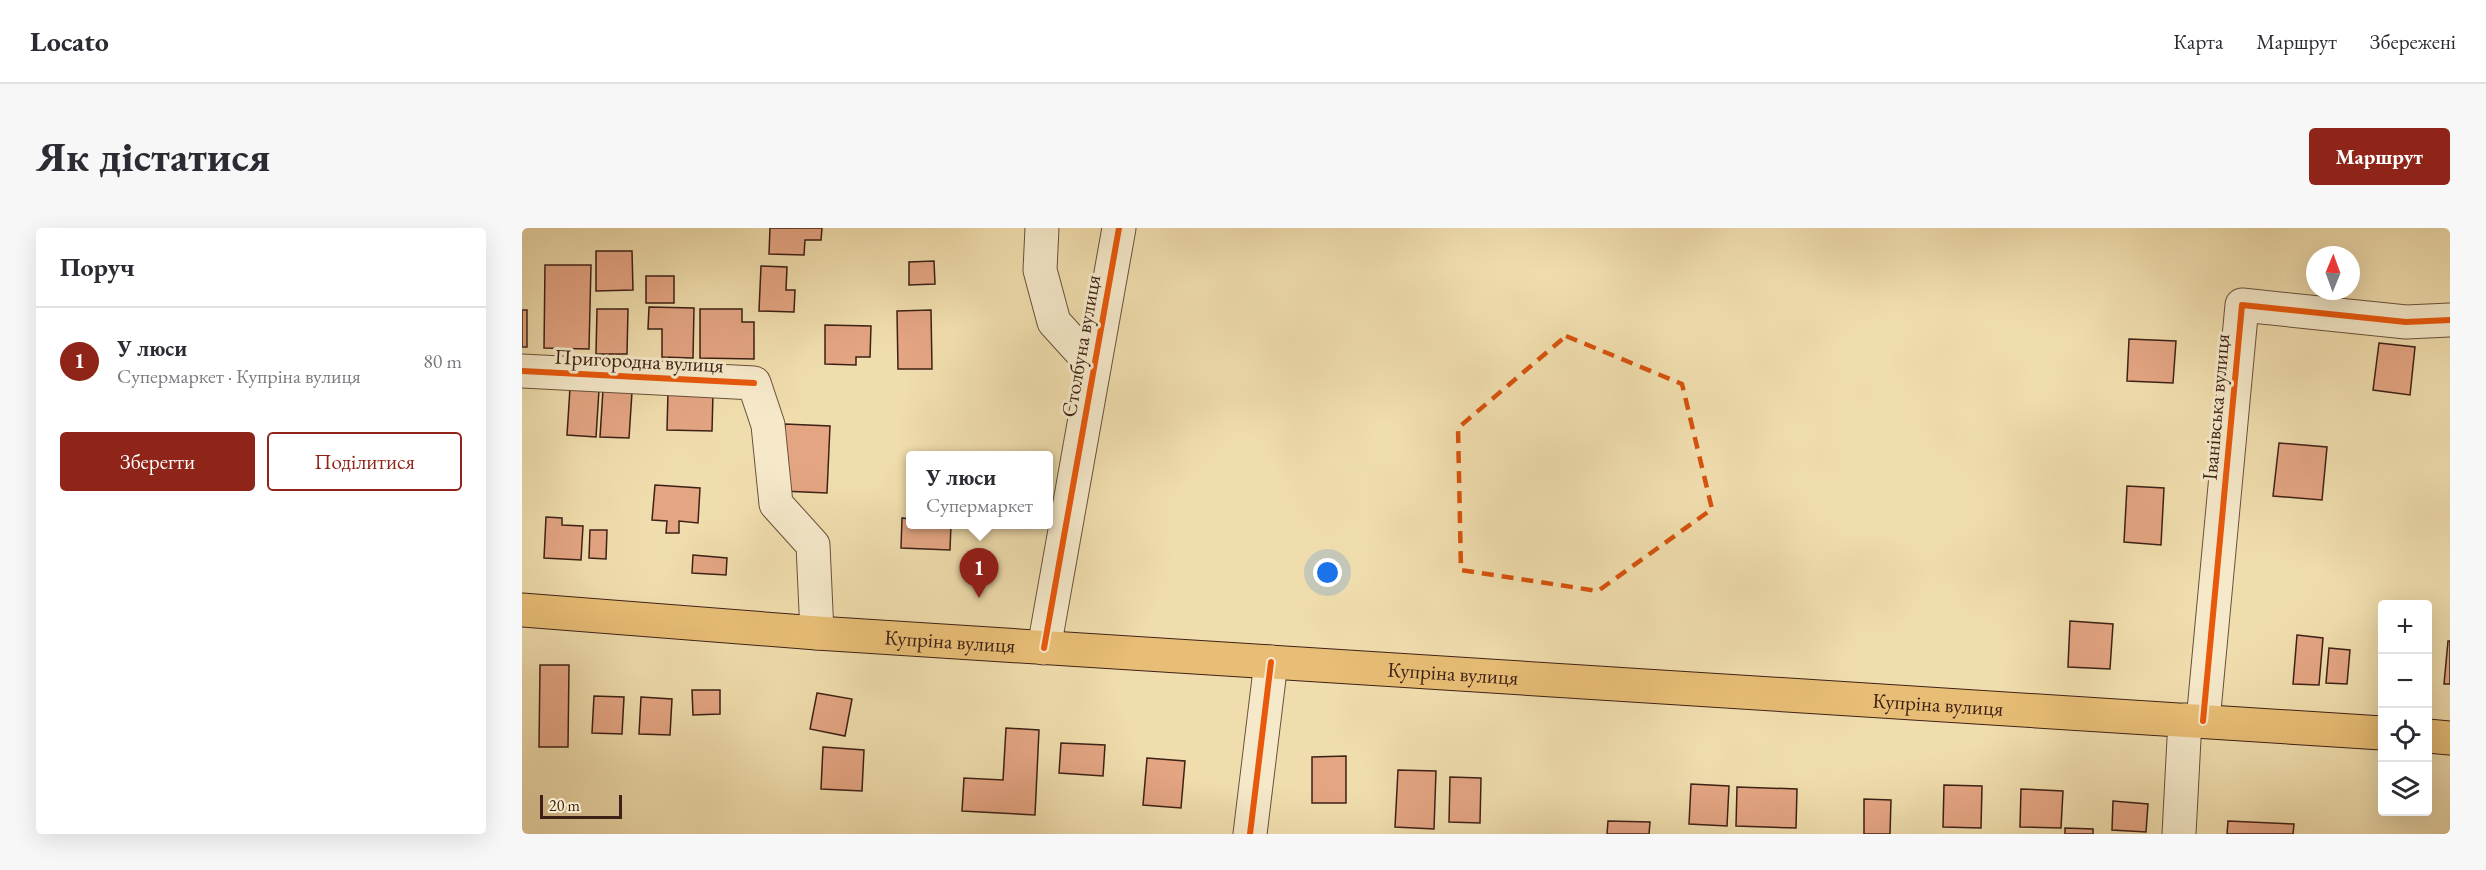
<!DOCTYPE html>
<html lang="uk">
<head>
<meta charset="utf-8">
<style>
	body { margin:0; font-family:"EB Garamond",serif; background:#f7f7f7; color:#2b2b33 }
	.controls { position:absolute; right:18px; bottom:18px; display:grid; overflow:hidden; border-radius:6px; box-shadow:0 6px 24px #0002 }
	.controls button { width:54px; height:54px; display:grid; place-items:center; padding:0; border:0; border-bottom:2px solid #e1e1e2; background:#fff; color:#2b2b33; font:30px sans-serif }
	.compass { position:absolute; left:1784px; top:18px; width:54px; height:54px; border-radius:50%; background:#fff; box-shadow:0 6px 24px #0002; rotate:1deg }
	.scale { position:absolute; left:18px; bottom:15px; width:82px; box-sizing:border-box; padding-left:6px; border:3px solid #3e2116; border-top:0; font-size:16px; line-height:21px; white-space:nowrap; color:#3e2116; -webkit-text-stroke:4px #f5e9ca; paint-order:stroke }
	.you { position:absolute; left:806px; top:345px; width:21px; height:21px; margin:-15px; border:4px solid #fff; border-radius:50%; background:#1a73e8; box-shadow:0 0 0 9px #1a73e833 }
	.badge { display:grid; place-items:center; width:39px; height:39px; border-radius:50%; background:#8f2418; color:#fff; font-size:20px; font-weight:700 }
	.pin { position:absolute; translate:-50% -50px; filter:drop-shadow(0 2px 3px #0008) }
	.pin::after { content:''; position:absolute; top:32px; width:21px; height:18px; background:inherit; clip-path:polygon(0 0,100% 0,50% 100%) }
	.popup { position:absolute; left:384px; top:223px; width:147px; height:78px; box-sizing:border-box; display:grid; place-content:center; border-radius:6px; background:#fff; filter:drop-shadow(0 2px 4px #0005); font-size:20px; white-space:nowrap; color:#7c7c81 }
	.popup b { font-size:22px; color:#2b2b33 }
	.popup::after { content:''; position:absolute; left:50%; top:100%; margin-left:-12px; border:12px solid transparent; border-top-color:#fff }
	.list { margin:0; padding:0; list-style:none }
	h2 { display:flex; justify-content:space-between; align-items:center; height:78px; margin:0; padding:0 24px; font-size:26px }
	h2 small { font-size:20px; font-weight:400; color:#7c7c81 }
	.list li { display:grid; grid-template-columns:39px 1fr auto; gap:18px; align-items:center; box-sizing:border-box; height:108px; padding:0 24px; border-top:2px solid #e1e1e2 }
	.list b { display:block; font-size:22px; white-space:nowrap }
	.list p { margin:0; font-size:20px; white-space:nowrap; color:#7c7c81 }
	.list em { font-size:20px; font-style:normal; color:#7c7c81 }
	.actions { display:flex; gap:12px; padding:18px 24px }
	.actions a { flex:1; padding:14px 0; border:2px solid #8f2418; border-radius:6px; text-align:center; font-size:21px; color:#8f2418 }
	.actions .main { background:#8f2418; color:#fff }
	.icon { flex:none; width:33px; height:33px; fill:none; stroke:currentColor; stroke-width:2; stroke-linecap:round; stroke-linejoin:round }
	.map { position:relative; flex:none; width:1928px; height:606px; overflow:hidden; border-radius:6px }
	header { display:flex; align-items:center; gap:36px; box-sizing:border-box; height:84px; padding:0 30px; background:#fff; border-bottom:2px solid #e1e1e2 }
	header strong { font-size:28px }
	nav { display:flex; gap:33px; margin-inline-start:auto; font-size:21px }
	.intro { display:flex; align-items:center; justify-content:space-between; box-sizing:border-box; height:144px; padding:0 36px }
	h1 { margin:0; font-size:42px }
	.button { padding:15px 27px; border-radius:6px; background:#8f2418; color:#fff; font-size:21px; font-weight:700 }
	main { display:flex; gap:36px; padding:0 36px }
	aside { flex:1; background:#fff; border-radius:6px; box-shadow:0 6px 24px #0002 }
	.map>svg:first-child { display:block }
</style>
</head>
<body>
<header>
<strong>Locato</strong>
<nav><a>Карта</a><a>Маршрут</a><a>Збережені</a></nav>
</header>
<div class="intro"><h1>Як дістатися</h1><a class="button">Маршрут</a></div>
<main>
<aside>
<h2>Поруч<small></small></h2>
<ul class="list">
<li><span class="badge">1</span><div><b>У люси</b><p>Супермаркет · Купріна вулиця</p></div><em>80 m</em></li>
</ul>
<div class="actions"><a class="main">Зберегти</a><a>Поділитися</a></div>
</aside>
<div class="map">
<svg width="1928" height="606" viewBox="0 0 1928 606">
	<rect width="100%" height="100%" fill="#f0ddad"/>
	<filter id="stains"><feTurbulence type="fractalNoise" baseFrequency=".00333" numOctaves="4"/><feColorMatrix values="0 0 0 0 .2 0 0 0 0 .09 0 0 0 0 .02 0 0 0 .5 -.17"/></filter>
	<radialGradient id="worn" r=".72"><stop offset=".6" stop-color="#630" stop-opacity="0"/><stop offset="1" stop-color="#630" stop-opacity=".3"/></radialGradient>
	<g fill="#e4a583" stroke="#3e2116" stroke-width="1.5">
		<path d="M248,0H300L299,12H283L282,27L247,26Z"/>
		<path d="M74,23H110L111,62L74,63Z"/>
		<path d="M412,33L413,56L387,57V34Z"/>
		<path d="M23,37H69L67,121L22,120Z"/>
		<path d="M239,38L265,39L264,62H273L272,84L237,83Z"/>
		<rect x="124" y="48" width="28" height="27"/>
		<path d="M127,79L172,80L171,130L140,129V101H126Z"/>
		<path d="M75,81H106L105,126H74Z"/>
		<path d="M178,81H220V94H232V131L178,130Z"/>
		<rect x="0" y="82" width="5" height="37"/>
		<path d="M409,82L410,141H376L375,83Z"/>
		<path d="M303,97L349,98L348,129H334V137L303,136Z"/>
		<path d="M1607,111L1654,113L1651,155L1605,153Z"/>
		<path d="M1857,115L1893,119L1888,167L1851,162Z"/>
		<path d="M48,160L77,162L74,209L45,207Z"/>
		<path d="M81,162L110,164L107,210L78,209Z"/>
		<path d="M146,164L191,165L190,203L145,202Z"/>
		<path d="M263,196L308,198L305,265L260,263Z"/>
		<path d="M1757,215L1805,219L1800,272L1751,268Z"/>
		<path d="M133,257L178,260L176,295L157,293V305H144L145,293L130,292Z"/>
		<path d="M1605,258L1642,260L1639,317L1602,314Z"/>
		<path d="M24,289L40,290V297L61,298L59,332L22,330Z"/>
		<path d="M380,290L388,291V296H429L428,322L379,320Z"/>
		<path d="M68,302H85L84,331L67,330Z"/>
		<path d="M171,327L205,330L204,347L170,345Z"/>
		<path d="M1548,393L1591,396L1588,441L1546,439Z"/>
		<path d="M1775,407L1801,410L1797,457L1771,456Z"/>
		<path d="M1926,413H1928V456H1922Z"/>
		<path d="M1807,420L1828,422L1825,456L1804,455Z"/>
		<path d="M18,437H47L46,519H17Z"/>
		<path d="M170,462H198V486L171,487Z"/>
		<path d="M295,465L330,471L323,508L288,501Z"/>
		<path d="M72,468L102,469L100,506L70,505Z"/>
		<path d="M119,469L150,471L148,507L117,506Z"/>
		<path d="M484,500L517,502L513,587L440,583L442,550L481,552Z"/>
		<path d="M539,515L583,517L581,548L537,545Z"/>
		<path d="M301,519L342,522L340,563L299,561Z"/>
		<path d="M824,528V575H790V529Z"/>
		<path d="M625,530L663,533L659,580L621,577Z"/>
		<path d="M876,542L914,543L912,601L873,599Z"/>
		<path d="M928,549L959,550L958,595L927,594Z"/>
		<path d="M1169,556L1207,558L1205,598L1167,596Z"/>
		<path d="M1422,557L1460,558L1459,600L1421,599Z"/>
		<path d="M1215,559L1275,561L1274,600L1214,598Z"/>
		<path d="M1499,561L1541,563L1539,600L1498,599Z"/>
		<path d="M1342,571L1369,572L1368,606H1342Z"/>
		<path d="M1591,573L1626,576L1624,604L1590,602Z"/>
		<path d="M1086,593L1128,594L1127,606H1085Z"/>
		<path d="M1706,593L1772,596L1771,606H1705Z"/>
		<path d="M1543,600L1571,601V606H1543Z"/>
	</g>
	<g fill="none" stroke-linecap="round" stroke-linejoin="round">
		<g stroke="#6a503c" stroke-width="35">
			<g id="minor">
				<path d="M520,0L518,42L532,94L572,138"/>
				<path d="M0,143L232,155L246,197L254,276L291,317L295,405"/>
				<path d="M522,420L597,0"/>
				<path d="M1681,493L1720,77L1884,94L1928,92"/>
				<path d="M728,606L749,434"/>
				<path d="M1657,606L1663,492"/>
			</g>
		</g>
		<g stroke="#3e2116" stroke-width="35">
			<g id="major">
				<path id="s1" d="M0,382L295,405L1860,505"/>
				<path d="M1906,508L1928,510"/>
			</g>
		</g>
		<use href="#minor" stroke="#f5e9ca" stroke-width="33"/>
		<use href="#major" stroke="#e8be76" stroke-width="33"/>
		<g stroke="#f5e9ca" stroke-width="10">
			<g id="cycleway">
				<path d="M0,143L232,155"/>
				<path d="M522,420L597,0"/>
				<path d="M1681,493L1720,77L1884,94L1928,92"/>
				<path d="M728,606L749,434"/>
			</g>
		</g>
		<use href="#cycleway" stroke="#e8590c" stroke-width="6"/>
	</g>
	<path fill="none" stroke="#d7530d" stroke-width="4.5" stroke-dasharray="12 8" stroke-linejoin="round" d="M1044,108L1160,156L1190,281L1076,363L939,342L936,200Z"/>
	<g text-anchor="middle" stroke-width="6" stroke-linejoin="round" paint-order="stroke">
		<g font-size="21" fill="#3e2116" stroke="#f5e9ca">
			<text transform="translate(559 118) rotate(-80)" y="7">Столбуна вулиця</text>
			<text transform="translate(117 133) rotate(3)" y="7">Пригородна вулиця</text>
			<text transform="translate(1694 179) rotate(-85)" y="7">Іванівська вулиця</text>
			<text dy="7" stroke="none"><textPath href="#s1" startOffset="429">Купріна вулиця</textPath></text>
			<text dy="7" stroke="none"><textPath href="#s1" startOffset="933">Купріна вулиця</textPath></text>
			<text dy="7" stroke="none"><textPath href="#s1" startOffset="1419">Купріна вулиця</textPath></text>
		</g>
	</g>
	<rect width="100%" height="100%" filter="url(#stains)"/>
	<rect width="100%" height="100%" fill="url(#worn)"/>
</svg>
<div class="controls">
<button>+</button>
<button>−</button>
<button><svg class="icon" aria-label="locate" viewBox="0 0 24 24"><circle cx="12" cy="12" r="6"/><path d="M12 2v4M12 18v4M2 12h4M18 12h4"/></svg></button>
<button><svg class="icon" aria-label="layers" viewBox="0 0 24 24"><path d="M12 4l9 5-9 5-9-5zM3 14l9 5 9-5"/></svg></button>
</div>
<svg class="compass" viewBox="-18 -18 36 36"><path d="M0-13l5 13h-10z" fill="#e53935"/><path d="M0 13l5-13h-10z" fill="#7c7c81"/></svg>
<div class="scale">20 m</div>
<div class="you"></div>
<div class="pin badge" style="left:457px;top:370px">1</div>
<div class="popup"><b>У люси</b>Супермаркет</div>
</div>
</main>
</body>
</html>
